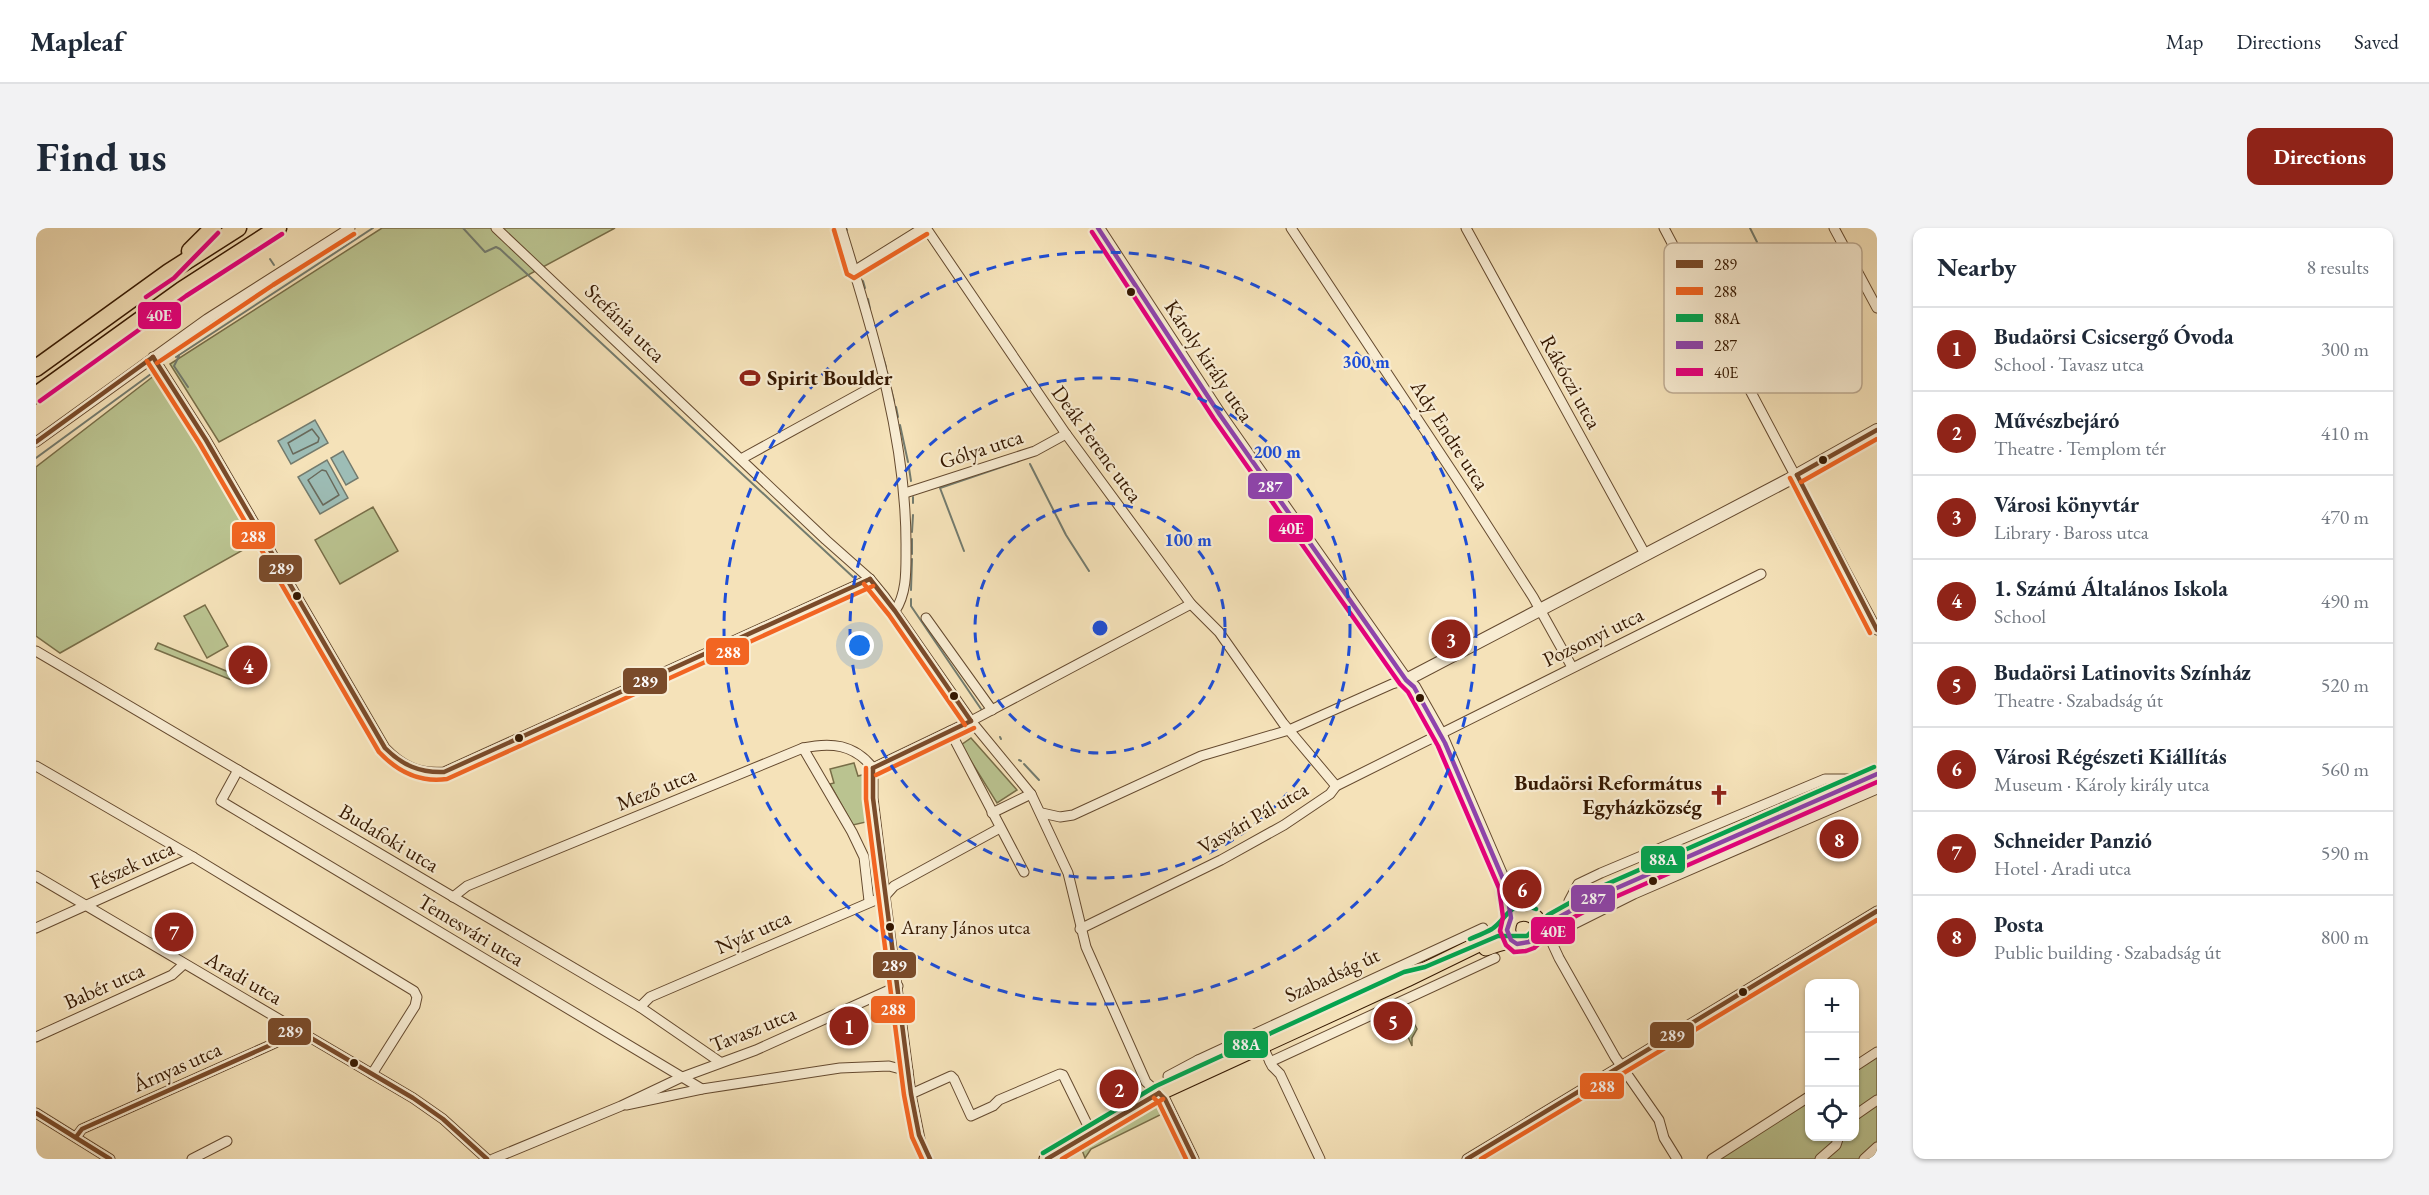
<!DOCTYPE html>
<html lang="en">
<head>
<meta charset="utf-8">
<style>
	body { margin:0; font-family:"EB Garamond",serif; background:#f2f2f3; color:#1f2937 }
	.controls { position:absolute; right:18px; bottom:18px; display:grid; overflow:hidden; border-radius:12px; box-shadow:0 2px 4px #0004 }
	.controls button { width:54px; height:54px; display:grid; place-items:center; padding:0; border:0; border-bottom:2px solid #e0e1e3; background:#fff; color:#1f2937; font:30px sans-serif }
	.you { position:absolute; left:824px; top:418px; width:21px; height:21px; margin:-15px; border:4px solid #fff; border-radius:50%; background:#1a73e8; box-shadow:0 0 0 9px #1a73e833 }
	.badge { display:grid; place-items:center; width:39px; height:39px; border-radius:50%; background:#8f2418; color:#fff; font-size:20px; font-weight:700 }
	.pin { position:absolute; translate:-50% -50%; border:3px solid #fff; box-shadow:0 2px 6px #0006 }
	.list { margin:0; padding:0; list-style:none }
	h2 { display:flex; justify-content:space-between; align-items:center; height:78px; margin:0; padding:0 24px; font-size:26px }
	h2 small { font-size:20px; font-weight:400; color:#747a83 }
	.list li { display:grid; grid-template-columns:39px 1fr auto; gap:18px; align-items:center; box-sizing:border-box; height:84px; padding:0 24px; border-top:2px solid #e0e1e3 }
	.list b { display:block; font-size:22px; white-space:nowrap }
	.list p { margin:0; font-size:20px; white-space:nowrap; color:#747a83 }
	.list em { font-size:20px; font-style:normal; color:#747a83 }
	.icon { flex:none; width:33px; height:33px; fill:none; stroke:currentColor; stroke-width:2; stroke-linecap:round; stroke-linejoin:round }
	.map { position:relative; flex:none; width:1841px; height:931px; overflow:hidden; border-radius:12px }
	header { display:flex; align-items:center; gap:36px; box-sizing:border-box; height:84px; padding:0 30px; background:#fff; border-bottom:2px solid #e0e1e3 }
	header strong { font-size:28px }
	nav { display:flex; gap:33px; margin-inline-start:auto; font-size:21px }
	.intro { display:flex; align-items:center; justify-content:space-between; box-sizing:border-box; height:144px; padding:0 36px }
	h1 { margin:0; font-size:42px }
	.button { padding:15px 27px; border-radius:12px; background:#8f2418; color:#fff; font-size:21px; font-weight:700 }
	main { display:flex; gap:36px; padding:0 36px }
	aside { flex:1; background:#fff; border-radius:12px; box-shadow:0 2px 4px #0004 }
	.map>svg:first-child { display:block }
</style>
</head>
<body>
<header>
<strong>Mapleaf</strong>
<nav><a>Map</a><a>Directions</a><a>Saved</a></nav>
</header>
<div class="intro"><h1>Find us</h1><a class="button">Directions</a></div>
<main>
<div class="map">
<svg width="1841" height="931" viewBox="0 0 1841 931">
	<rect width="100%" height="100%" fill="#f5e2b9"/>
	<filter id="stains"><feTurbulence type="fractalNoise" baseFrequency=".00333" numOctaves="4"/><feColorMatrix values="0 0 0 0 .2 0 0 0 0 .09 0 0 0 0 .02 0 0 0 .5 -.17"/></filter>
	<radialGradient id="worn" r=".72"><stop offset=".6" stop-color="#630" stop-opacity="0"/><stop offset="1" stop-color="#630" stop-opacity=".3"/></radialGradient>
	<g fill="#bac390" stroke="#786e48" stroke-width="1.5">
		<path d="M346,0H579L183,214L134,136Z"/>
		<path d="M119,147L166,218L221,314L24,425L0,408V239Z"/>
		<path d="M337,279L362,323L304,356L279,312Z"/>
		<path d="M169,377L192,418L171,430L148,388Z"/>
		<path d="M122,415L200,447L198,453L119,421Z"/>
		<path d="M935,510L981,562L961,575L925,517Z"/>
		<path d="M818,535L822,548L830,546V594L817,597L794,556L798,555L794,541Z"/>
		<path d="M1371,781L1381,801L1376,810V818L1362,786Z"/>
		<path d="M1841,824V931H1676L1773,868L1774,908H1818L1819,839Z"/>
		<path d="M1121,877L1126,886L1055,921L1049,930L1046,922L1033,931H1020Z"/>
	</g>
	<g fill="#9dbdb6" stroke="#737b6e" stroke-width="1.5">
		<path d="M279,192L292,215L255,236L242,213Z"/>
		<path d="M307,223L322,250L310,257L295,230Z"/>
		<path d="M291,232L312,270L284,286L262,249Z"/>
	</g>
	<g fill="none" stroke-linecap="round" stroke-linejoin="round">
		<g stroke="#696a5c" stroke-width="1.5">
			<path d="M276,201L283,210L282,214L257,226L252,215Z"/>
			<path d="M286,242L290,243L303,267L287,277L272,252Z"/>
		</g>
		<g stroke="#737b6e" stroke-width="2">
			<path d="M427,0L449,24L460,19L464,21L817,349"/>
			<path d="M810,0L811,2"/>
			<path d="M1714,0L1721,14"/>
			<path d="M234,31L238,37"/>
			<path d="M827,53L829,60"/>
			<path d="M832,71L834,81"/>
			<path d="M143,128L138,138L152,159"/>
			<path d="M140,129L337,0"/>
			<path d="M847,129L850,139"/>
			<path d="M851,144L854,156"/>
			<path d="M855,161L858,173"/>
			<path d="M860,179L862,189"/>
			<path d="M864,197L872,234"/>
			<path d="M0,230L119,143"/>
			<path d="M994,236L1030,307L1053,343"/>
			<path d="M873,240L875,253"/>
			<path d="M877,269V275"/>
			<path d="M876,304L877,287"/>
			<path d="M928,323L904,260L983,233"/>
			<path d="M876,326V311"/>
			<path d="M875,362L876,331"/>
			<path d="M875,371V378L945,481"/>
			<path d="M964,509L965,511"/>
			<path d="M983,532L985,533"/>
			<path d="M988,536L1003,552"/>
			<path d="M831,543L840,663"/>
			<path d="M843,682L852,755"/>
		</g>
		<g stroke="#654a2f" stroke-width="11">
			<g id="minor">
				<path d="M460,0L790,312L834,351L848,368L935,493L995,566L1032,645L1050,719L1110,854L1129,871L1158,931"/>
				<path d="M805,0C837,104 871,212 870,321C870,342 871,365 859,383"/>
				<path d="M890,0L1030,206L1155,376L1183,404L1247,495L1300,558"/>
				<path d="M1255,0L1429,263L1497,369L1536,439"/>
				<path d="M1430,0L1609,326"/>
				<path d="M1628,0L1841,402"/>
				<path d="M1798,0L1841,80"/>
				<path d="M818,43L887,0"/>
				<path d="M117,129L170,212L349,520C366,538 383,546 408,544L834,351"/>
				<path d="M0,214L171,91L314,0"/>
				<path d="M705,231L847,153"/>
				<path d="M869,265L999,223L1030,206"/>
				<path d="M890,390L956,482"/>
				<path d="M0,423L604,779L684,834"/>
				<path d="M914,503L988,644"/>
				<path d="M767,520L816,604L828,629L833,673"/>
				<path d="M0,538L157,629L378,763L381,769L379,778L336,846"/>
				<path d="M837,540V570L849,668L875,866L888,931"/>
				<path d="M837,540L935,493L1155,376"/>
				<path d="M202,542L185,573L666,861"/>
				<path d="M956,585L995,566"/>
				<path d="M1006,585L1024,589L1037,587L1165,528L1253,502L1356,456L1370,452"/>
				<path d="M0,648L377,870L407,891L451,931"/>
				<path d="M417,669L431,658L767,520C795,514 818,516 837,540"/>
				<path d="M1534,677L1533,673L1542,656L1565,645L1789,551H1824"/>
				<path d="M0,700L157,629"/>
				<path d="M1044,701L1185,632L1248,597L1294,566L1300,558L1725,346"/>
				<path d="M604,779L614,769L849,668L858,658L964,600"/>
				<path d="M0,809L136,747L148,736"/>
				<path d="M1226,817L1236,838L1244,846L1284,931"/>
				<path d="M1234,834L1459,730"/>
				<path d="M1818,839L1841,824"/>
				<path d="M1167,843L1162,832L1447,700"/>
				<path d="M1132,848L1162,832"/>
				<path d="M875,866L915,848L918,851L935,888L957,878L963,872L1024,846L1027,847L1055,904"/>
				<path d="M590,877L666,861L804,840L853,838L872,843"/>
				<path d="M0,885L74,931"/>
				<path d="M1818,888L1841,872"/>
				<path d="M40,909L46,901L239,815L258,800"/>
				<path d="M156,931L191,913"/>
				<path d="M457,931L585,878L644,850L720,822L862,758"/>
				<path d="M1431,931L1841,683"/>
				<path d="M1641,931L1628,910L1623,892L1579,829L1523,730L1517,717L1516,707L1598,666L1841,561"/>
				<path d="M1676,931L1774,868"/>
				<path d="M1784,931L1800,917L1803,908"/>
				<path d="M1828,931L1841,919"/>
			</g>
		</g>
		<g stroke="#654a2f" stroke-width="14">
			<g id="tertiary">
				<path d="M1062,0L1184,187L1370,452L1378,459L1404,505L1470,658L1489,684"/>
				<path d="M1370,452L1752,252L1841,202"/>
				<path d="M1471,659L1475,690"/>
			</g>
		</g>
		<g stroke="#351801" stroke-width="17">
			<g id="primary">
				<path d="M1503,705L1516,693L1558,670L1841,546"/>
				<path d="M1450,720C1456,718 1462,715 1469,714C1481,713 1497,721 1503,705C1508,687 1487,680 1475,690C1470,700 1470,708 1480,715"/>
				<path d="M1011,931L1123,865L1371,751L1461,707L1471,698"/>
			</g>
		</g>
		<g stroke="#351801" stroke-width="19">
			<g id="motorway">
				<path d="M154,23L177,0"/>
				<path d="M0,140L133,44L202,0"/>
				<path d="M0,167L146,62L242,0"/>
			</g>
		</g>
		<use href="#minor" stroke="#f8ecd2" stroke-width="9"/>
		<use href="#tertiary" stroke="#f8ecd2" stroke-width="12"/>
		<use href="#primary" stroke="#f5e2b9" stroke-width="15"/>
		<use href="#motorway" stroke="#f5e2b9" stroke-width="16"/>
		<g stroke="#f8ecd2" stroke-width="9">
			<g id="bus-1">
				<path d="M117,129L170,212L349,520C366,537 384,545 408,544L834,351"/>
				<path d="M0,214L117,129"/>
				<path d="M1761,247L1841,402"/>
				<path d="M1761,247L1841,202"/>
				<path d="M834,351L859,383L935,493"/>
				<path d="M837,540V570L875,866L883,907L894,931"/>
				<path d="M837,540L935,493"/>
				<path d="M1123,865L1129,871L1158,931"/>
				<path d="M0,885L74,931"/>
				<path d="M40,909L46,901L239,815L258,800L377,870L407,891L451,931"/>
				<path d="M1011,931L1123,865"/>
				<path d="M1431,931L1841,683"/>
			</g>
		</g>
		<g stroke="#f8ecd2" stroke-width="9">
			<g id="bus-2">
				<path d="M798,2L811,46L818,50L891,6"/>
				<path d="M111,133L164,216L343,524C361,543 384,555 411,551L837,358"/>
				<path d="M121,135L237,57L318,6"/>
				<path d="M1754,250L1834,405"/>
				<path d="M1765,254L1841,211"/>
				<path d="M828,356L853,387L929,497"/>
				<path d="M830,540V571L868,867L876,909L886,931"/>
				<path d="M840,547L938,500"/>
				<path d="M1118,870L1123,875L1150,931"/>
				<path d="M1026,931L1127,871"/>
				<path d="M1445,931L1841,692"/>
			</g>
		</g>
		<g stroke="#f8ecd2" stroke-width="9">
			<g id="bus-3">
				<path d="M1434,711C1441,708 1449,705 1456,701C1473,689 1474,670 1500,681"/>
				<path d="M1007,925L1120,858L1368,744L1389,739L1462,708H1491L1512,687L1555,663L1838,539"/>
			</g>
		</g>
		<g stroke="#f8ecd2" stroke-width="9">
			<path id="bus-4" d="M1062,0L1184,187L1370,452L1378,459L1409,515L1470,658L1475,690L1471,702L1475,712L1481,716L1493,714L1516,693L1558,670L1841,546"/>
		</g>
		<g stroke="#f8ecd2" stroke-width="9">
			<g id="bus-5">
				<path d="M1056,4L1178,191L1364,456L1372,464L1402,518L1463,660L1467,689L1464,703L1470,717L1478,724L1490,723L1498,720L1525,696L1561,677L1841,554"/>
				<path d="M110,69L138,50L182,5"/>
				<path d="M4,173L150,68L246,6"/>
			</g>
		</g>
		<use href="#bus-1" stroke="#7a4b2a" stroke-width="4.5"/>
		<use href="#bus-2" stroke="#f26522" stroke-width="4.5"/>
		<use href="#bus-3" stroke="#00a651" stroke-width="4.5"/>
		<use href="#bus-4" stroke="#8e44ad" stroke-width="4.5"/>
		<use href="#bus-5" stroke="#e5007d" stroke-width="4.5"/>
	</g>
	<g fill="none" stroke="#1d4ed8" stroke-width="3" stroke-dasharray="10 8">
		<circle cx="1064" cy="400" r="125"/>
		<circle cx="1064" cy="400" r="250"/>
		<circle cx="1064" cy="400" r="376"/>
	</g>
	<defs>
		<g id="stadium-bare" transform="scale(1.62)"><path d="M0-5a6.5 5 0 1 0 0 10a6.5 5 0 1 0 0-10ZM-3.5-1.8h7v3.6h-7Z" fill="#8f2418" stroke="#f8ecd2" stroke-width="2.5" paint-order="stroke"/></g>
		<g id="church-bare" transform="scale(1.62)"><path d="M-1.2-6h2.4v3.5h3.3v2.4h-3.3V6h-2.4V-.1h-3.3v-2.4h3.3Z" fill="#8f2418" stroke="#f8ecd2" stroke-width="2.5" paint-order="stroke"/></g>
	</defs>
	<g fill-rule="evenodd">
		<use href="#stadium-bare" x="714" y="150"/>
		<use href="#church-bare" x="1683" y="567"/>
	</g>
	<g fill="#351801" stroke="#f8ecd2" stroke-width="2">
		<circle cx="1095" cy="64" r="5"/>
		<circle cx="1787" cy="232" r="5"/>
		<circle cx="261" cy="368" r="5"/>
		<circle cx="918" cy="468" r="5"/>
		<circle cx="1384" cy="470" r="5"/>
		<circle cx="483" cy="510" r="5"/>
		<circle cx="1617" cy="653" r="5"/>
		<circle cx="854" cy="699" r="5"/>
		<circle cx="1707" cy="764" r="5"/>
		<circle cx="318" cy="835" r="5"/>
	</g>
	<g text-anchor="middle" stroke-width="4.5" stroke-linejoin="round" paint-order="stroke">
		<g font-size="20" fill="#351801" stroke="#f8ecd2" text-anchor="start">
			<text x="865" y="706">Arany János utca</text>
		</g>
		<g font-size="21" fill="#351801" stroke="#f8ecd2">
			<text transform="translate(589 95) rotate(44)" y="7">Stefánia utca</text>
			<text transform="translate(1173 133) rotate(56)" y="7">Károly király utca</text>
			<text transform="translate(1535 154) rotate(61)" y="7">Rákóczi utca</text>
			<text transform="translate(1414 207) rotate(57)" y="7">Ady Endre utca</text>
			<text transform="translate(1061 216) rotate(54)" y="7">Deák Ferenc utca</text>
			<text transform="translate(945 221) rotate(-18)" y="7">Gólya utca</text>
			<text transform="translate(1557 409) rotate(-26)" y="7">Pozsonyi utca</text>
			<text transform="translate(620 561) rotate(-22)" y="7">Mező utca</text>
			<text transform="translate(1217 590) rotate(-30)" y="7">Vasvári Pál utca</text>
			<text transform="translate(353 610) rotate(31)" y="7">Budafoki utca</text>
			<text transform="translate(96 637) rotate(-24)" y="7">Fészek utca</text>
			<text transform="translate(435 702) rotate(31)" y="7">Temesvári utca</text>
			<text transform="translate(717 704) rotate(-24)" y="7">Nyár utca</text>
			<text transform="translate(1296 747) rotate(-25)" y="7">Szabadság út</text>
			<text transform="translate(208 750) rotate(30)" y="7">Aradi utca</text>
			<text transform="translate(68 758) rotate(-24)" y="7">Babér utca</text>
			<text transform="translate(717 801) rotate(-22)" y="7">Tavasz utca</text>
			<text transform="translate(141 839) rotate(-24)" y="7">Árnyas utca</text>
		</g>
		<g font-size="21" font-weight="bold" fill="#351801" stroke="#f8ecd2" text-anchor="start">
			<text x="731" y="157">Spirit Boulder</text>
			<text x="1666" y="562" text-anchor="end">Budaörsi Református<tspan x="1666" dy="24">Egyházközség</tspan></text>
		</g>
	</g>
	<rect x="1628" y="15" width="198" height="150" rx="9" fill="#f8ecd2" stroke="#beac93" stroke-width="1.5"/>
	<rect x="1640" y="32" width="27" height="8" fill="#7a4b2a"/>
	<rect x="1640" y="59" width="27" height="8" fill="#f26522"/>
	<rect x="1640" y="86" width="27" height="8" fill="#00a651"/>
	<rect x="1640" y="113" width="27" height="8" fill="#8e44ad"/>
	<rect x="1640" y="140" width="27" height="8" fill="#e5007d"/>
	<g font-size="16" fill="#351801">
		<text x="1678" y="42">289</text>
		<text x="1678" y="69">288</text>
		<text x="1678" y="96">88A</text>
		<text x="1678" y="123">287</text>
		<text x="1678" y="150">40E</text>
	</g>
	<circle cx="1064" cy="400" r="9" fill="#1d4ed8" stroke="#f8ecd2" stroke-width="3"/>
	<g font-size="18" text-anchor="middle" font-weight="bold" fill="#1d4ed8" stroke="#f8ecd2" stroke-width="4.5" stroke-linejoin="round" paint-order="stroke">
		<text x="1330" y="140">300 m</text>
		<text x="1241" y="230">200 m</text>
		<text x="1152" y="318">100 m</text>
	</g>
	<g stroke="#f8ecd2" stroke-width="2">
		<rect x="101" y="73" width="45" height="29" rx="6" fill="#e5007d"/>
		<rect x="1211" y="244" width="46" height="28" rx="6" fill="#8e44ad"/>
		<rect x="1232" y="286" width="46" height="29" rx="6" fill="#e5007d"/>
		<rect x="195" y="293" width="45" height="29" rx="6" fill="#f26522"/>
		<rect x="222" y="326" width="45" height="29" rx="6" fill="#7a4b2a"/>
		<rect x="669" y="409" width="45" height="29" rx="6" fill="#f26522"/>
		<rect x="586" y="439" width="46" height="28" rx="6" fill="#7a4b2a"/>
		<rect x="1604" y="617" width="46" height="29" rx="6" fill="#00a651"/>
		<rect x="1534" y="656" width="46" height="29" rx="6" fill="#8e44ad"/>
		<rect x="1494" y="688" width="46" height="29" rx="6" fill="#e5007d"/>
		<rect x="836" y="723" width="45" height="28" rx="6" fill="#7a4b2a"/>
		<rect x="834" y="767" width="46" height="29" rx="6" fill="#f26522"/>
		<rect x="231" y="789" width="45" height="29" rx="6" fill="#7a4b2a"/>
		<rect x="1613" y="793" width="46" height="28" rx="6" fill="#7a4b2a"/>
		<rect x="1187" y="802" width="46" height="29" rx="6" fill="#00a651"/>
		<rect x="1543" y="844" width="46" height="28" rx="6" fill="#f26522"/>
	</g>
	<g font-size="16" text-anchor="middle" font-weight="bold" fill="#fff">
		<text x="123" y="93">40E</text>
		<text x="1234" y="264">287</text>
		<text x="1255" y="306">40E</text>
		<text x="217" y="314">288</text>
		<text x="245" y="346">289</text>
		<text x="692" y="430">288</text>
		<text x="609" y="459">289</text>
		<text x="1627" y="637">88A</text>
		<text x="1557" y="676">287</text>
		<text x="1517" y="709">40E</text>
		<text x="858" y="743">289</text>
		<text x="857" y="787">288</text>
		<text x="254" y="809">289</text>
		<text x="1636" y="813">289</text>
		<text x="1210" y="822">88A</text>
		<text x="1566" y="864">288</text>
	</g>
	<rect width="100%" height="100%" filter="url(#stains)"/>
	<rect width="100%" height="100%" fill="url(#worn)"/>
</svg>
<div class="controls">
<button>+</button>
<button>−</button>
<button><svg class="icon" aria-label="locate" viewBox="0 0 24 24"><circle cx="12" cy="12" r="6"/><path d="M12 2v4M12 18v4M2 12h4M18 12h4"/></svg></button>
</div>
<div class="you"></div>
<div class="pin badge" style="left:813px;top:798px">1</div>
<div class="pin badge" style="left:1083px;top:861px">2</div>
<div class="pin badge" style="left:1415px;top:411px">3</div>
<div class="pin badge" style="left:212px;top:437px">4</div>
<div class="pin badge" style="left:1357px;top:793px">5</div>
<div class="pin badge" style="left:1486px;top:661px">6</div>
<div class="pin badge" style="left:138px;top:704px">7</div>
<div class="pin badge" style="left:1803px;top:611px">8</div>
</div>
<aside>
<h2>Nearby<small>8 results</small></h2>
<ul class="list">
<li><span class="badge">1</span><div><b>Budaörsi Csicsergő Óvoda</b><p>School · Tavasz utca</p></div><em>300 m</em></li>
<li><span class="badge">2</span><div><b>Művészbejáró</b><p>Theatre · Templom tér</p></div><em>410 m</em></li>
<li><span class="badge">3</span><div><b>Városi könyvtár</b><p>Library · Baross utca</p></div><em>470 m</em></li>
<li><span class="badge">4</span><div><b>1. Számú Általános Iskola</b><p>School</p></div><em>490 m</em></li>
<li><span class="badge">5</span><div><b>Budaörsi Latinovits Színház</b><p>Theatre · Szabadság út</p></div><em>520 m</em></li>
<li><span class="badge">6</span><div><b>Városi Régészeti Kiállítás</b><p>Museum · Károly király utca</p></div><em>560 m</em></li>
<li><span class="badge">7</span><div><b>Schneider Panzió</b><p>Hotel · Aradi utca</p></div><em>590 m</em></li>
<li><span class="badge">8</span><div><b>Posta</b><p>Public building · Szabadság út</p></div><em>800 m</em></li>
</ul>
</aside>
</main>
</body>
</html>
